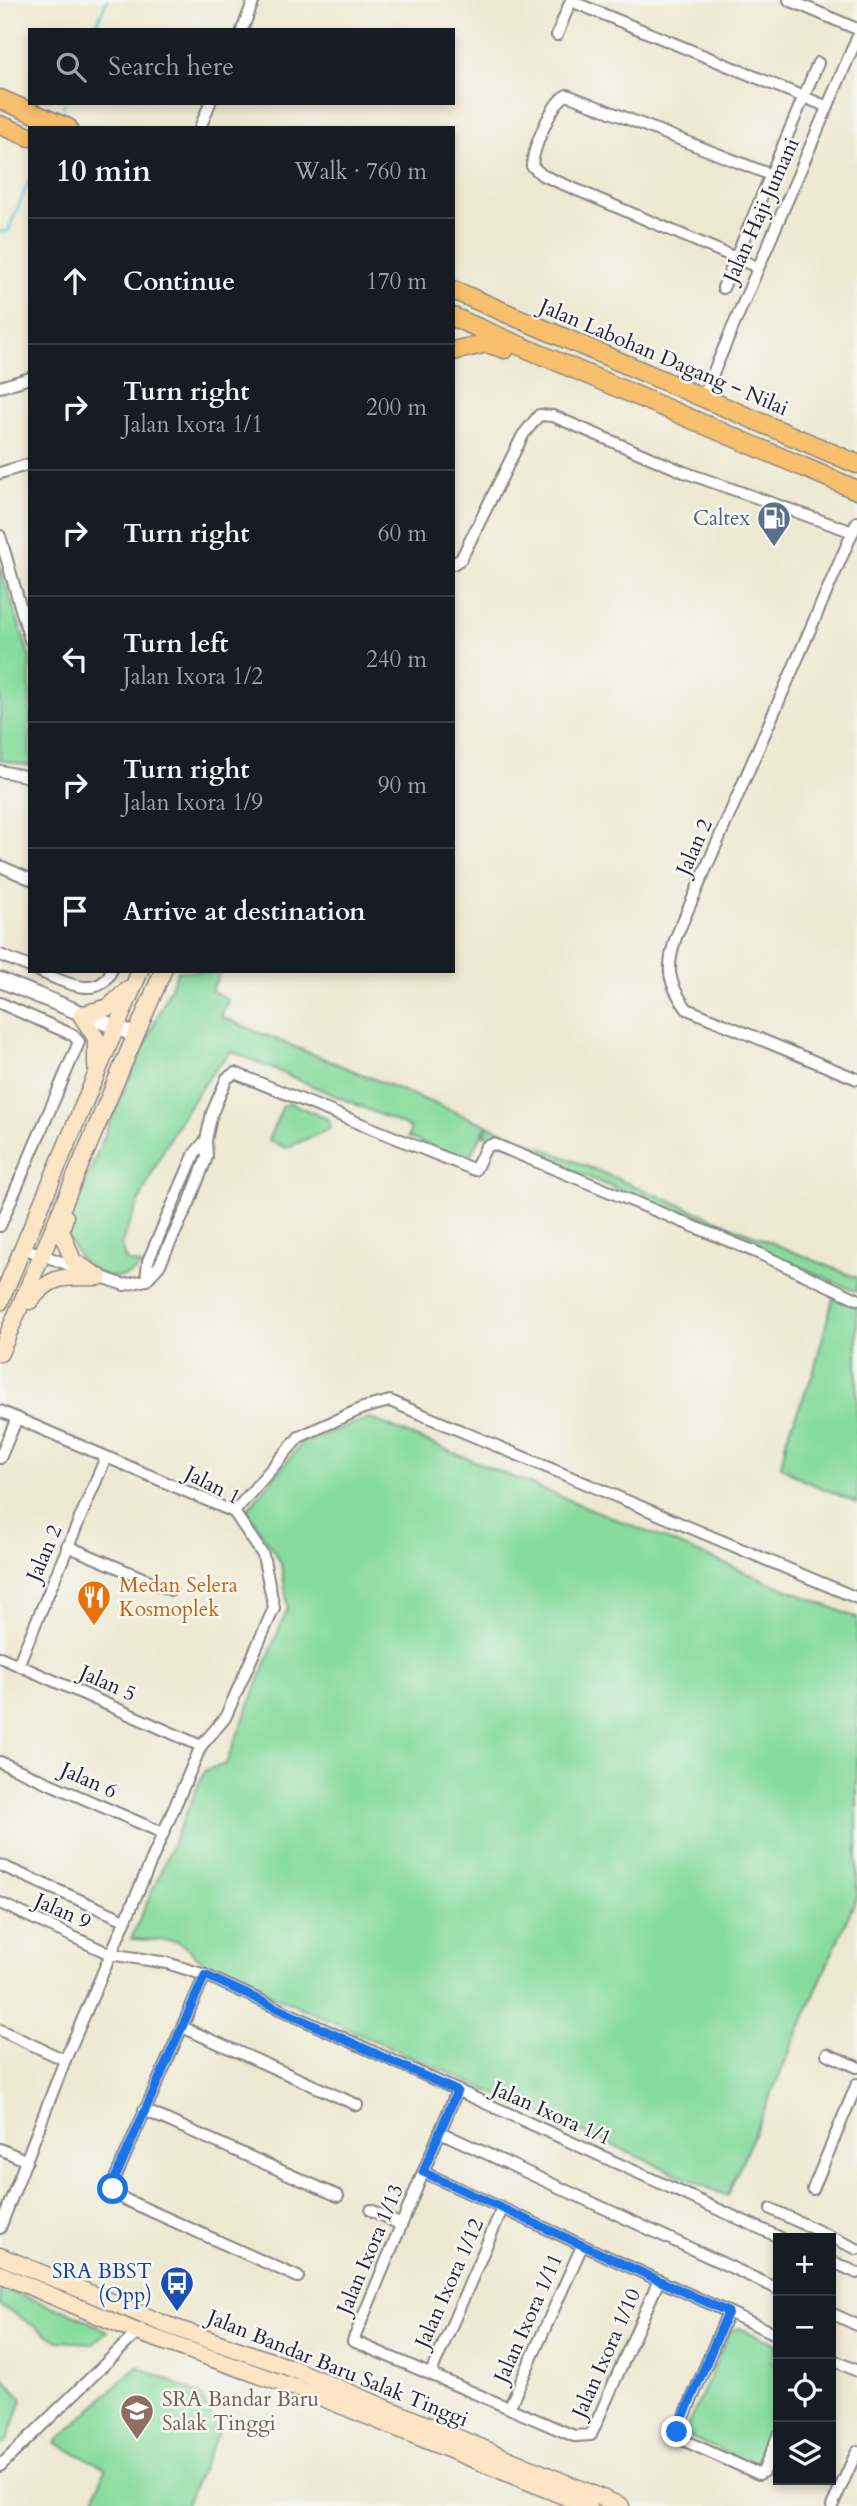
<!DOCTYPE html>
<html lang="en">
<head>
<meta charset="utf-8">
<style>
	body { margin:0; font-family:Cardo,serif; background:#20242c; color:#f1f3f6 }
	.controls { position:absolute; right:21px; bottom:21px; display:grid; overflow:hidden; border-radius:0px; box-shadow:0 4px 10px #0003 }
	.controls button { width:63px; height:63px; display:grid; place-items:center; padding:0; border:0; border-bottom:2px solid #363941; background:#171b24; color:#f1f3f6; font:35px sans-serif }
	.stop { position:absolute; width:21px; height:21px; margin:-16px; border:5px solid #1a73e8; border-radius:50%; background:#fff }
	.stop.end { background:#1a73e8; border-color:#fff; box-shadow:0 2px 7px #0008 }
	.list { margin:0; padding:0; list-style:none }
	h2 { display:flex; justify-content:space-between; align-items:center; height:91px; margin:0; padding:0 28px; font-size:30px }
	h2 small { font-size:23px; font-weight:400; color:#9ea1a6 }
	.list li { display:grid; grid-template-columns:46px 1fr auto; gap:21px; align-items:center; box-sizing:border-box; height:126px; padding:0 28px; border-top:2px solid #363941 }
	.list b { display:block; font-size:26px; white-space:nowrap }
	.list p { margin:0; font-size:23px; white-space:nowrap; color:#9ea1a6 }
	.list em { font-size:23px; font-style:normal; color:#9ea1a6 }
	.icon { flex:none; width:38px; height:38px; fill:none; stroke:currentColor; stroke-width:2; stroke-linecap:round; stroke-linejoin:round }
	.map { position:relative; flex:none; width:857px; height:2506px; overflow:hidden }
	.search { position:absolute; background:#171b24; box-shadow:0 4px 10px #0003; left:28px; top:28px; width:427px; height:77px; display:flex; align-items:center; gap:18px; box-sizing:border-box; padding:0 24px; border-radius:0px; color:#9ea1a6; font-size:26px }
	.panel { position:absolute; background:#171b24; box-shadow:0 4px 10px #0003; left:28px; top:126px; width:427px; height:847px; border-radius:0px }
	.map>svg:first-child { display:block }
</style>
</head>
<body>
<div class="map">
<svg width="857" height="2506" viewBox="0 0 857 2506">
	<rect width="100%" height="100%" fill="#f6f6f2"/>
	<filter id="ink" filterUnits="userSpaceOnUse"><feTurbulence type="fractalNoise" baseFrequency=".0143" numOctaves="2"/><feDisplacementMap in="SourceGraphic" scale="14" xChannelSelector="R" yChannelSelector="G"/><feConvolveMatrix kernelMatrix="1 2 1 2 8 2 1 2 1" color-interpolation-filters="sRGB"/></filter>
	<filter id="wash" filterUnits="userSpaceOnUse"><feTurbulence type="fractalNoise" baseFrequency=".00686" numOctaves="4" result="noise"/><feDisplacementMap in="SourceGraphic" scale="28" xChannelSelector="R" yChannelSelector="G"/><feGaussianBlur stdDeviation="1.57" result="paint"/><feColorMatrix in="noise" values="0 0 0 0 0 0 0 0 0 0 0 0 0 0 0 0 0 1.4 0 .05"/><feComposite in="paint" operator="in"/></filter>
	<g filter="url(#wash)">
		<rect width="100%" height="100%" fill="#ede9d1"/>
		<g fill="#87db9e" stroke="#547e6c" stroke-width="2">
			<path d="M0,566L30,658V766L0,760Z"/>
			<path d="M178,971H222L211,990L228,1000L221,1017L487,1125L467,1161L408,1137L411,1128L231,1051C179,1107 150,1175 121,1244L126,1261L141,1265C127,1284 103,1278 85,1264C78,1258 72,1244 66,1235L70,1221L112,1117Z"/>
			<path d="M290,1103L330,1120L329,1129L286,1148L268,1140L283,1106Z"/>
			<path d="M489,1126L857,1278V1292L720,1231L484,1135Z"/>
			<path d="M833,1298L857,1307V1503L801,1479L781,1466L787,1437L813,1374Z"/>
			<path d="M369,1418L857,1618V1896L727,2196L211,1968L178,1941L131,1939L205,1770L226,1764L288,1607L281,1563L247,1510L302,1443Z"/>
			<path d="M0,2288L76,2315L107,2331L93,2343L58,2341L0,2305Z"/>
			<path d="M739,2328L778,2344L771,2362L778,2366V2412L757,2460L749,2463L690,2437L687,2428L730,2331Z"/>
			<path d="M137,2366L201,2395L218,2432L185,2506H91L106,2468L55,2443Z"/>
			<path d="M0,2373L22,2399L8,2440L0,2445Z"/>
		</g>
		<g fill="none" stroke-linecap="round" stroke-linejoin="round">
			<g stroke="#54bbd1" stroke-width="2.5">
				<path d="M94,30L107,0"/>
				<path d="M63,107L64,103"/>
				<path d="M0,232L8,231L30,178"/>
			</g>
		</g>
	</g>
	<g filter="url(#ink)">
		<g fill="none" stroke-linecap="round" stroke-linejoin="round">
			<g stroke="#888686" stroke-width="14">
				<g id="minor">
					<path d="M789,0L857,29"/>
					<path d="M571,1L828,107"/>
					<path d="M242,30L254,0"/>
					<path d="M557,35L571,0"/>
					<path d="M200,128L210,103"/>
					<path d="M757,267L542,175L532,166C533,149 552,101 567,95L771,175"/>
					<path d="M723,288L818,63"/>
					<path d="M0,387L30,378"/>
					<path d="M702,399L857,38"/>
					<path d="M0,473L30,464"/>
					<path d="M857,522L676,937C666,968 667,982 687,1009L857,1079"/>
					<path d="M0,536L30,640"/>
					<path d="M453,564L461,559L523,435L539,415L553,416L684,472L853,532"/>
					<path d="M0,771L30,777"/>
					<path d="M0,866L30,879"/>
					<path d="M0,955L30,967"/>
					<path d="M39,971C59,980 99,1002 111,971"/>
					<path d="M0,1003L73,1035L79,1042L0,1226"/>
					<path d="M23,1248L124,1285L146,1280L159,1266L189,1203L207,1157L206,1140L212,1113L227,1078L235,1073L475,1170L486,1147L494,1144L758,1253L857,1299"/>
					<path d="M146,1280L148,1261L195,1153L206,1140"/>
					<path d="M0,1411L234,1512L263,1555L274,1608L225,1718L201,1746L65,2060L0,2228"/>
					<path d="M0,1458L17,1418"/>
					<path d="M234,1512L299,1437L363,1408L390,1401L857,1598"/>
					<path d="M67,1546L171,1590"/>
					<path d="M0,1657L201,1746"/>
					<path d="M18,1665L106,1457"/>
					<path d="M0,1762L163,1833"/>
					<path d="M0,1865L125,1920"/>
					<path d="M0,1903L110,1954L167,1963L205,1975L781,2238"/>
					<path d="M205,1975L113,2183L117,2195L124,2199L298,2277"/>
					<path d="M182,2027L357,2105"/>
					<path d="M0,2030L65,2060"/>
					<path d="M827,2054L857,2067"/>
					<path d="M457,2091L353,2341L574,2436L591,2435L659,2280"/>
					<path d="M144,2110L338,2196"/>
					<path d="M440,2132L778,2289"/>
					<path d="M0,2149L27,2161"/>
					<path d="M423,2172L778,2335"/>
					<path d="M813,2189L857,2084"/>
					<path d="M771,2209L857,2249"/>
					<path d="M371,2210L401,2225"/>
					<path d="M831,2261L857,2273"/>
					<path d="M728,2312L676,2437L759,2474L763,2472L778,2436"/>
					<path d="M831,2313L857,2325"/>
					<path d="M831,2359L857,2371"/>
					<path d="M431,2373L502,2209"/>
					<path d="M510,2406L582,2246"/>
					<path d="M0,2466L141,2329"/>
					<path d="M832,2506L857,2451"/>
				</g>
			</g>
			<g stroke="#888686" stroke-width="18">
				<path id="tertiary" d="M0,980L135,1035"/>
			</g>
			<g stroke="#888686" stroke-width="19">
				<g id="secondary">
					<path d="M96,1066V1038L81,1015L109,1007L128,989"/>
					<path d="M65,1217L61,1230L73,1261L99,1277"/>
					<path d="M30,1301C52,1274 64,1277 97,1277"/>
					<path d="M0,1302L140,971"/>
					<path d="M0,1353L163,971"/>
					<path d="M0,2256L167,2325L288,2367L621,2506"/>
					<path d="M0,2274L140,2333L318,2396L588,2506"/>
				</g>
			</g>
			<g stroke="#888686" stroke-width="21">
				<g id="primary">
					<path d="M0,99L68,128"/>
					<path d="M0,125L30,137"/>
					<path d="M453,290L857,464"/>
					<path d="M453,317L857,490"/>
					<path d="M453,351L487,343L505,349"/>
				</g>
			</g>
			<use href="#minor" stroke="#fff" stroke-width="10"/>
			<use href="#tertiary" stroke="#fff" stroke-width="14"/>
			<use href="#secondary" stroke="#fce5c4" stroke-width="16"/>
			<use href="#primary" stroke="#f8bf6c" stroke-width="18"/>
		</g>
	</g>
	<g fill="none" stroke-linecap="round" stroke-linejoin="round" filter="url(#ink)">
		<path stroke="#1a73e8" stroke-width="9" d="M113,2189V2183L205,1975L457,2091L423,2172L728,2312L677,2432"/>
	</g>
	<defs>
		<g id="fuel-pin" transform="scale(1.75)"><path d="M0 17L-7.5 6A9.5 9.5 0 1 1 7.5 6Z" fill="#5c6f8a" stroke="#f6f6f2"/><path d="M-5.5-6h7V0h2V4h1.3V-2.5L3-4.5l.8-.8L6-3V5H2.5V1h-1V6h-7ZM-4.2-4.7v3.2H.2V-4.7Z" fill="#fff"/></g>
		<g id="restaurant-pin" transform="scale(1.75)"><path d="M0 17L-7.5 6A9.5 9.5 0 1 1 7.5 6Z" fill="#e8710a" stroke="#f6f6f2"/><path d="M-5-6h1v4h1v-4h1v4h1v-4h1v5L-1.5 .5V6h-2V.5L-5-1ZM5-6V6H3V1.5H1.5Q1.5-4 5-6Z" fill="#fff"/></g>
		<g id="bus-pin" transform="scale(1.75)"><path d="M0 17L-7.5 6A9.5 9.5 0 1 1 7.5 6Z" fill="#1a4fb4" stroke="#f6f6f2"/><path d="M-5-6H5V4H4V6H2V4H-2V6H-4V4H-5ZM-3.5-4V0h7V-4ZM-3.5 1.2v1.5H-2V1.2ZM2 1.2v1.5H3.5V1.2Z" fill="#fff"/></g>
		<g id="school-pin" transform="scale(1.75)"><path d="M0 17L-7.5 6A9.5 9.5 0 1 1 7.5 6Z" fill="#8d6e63" stroke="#f6f6f2"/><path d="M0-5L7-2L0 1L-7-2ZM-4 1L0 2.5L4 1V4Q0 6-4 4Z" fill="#fff"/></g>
	</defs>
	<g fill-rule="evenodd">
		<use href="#fuel-pin" x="774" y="518"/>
		<use href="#restaurant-pin" x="94" y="1597"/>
		<use href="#bus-pin" x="177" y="2283"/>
		<use href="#school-pin" x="137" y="2411"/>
	</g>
	<g text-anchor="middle" stroke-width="5" stroke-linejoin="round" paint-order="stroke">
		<g font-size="21" fill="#22223b" stroke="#f6f6f2">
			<text transform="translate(761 210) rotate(-66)" y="7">Jalan Haji Jumani</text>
			<text transform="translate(664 357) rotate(23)" y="7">Jalan Labohan Dagang ‒ Nilai</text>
			<text transform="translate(694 847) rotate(-66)" y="7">Jalan 2</text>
			<text transform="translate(213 1485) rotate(27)" y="7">Jalan 1</text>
			<text transform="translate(44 1553) rotate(-67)" y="7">Jalan 2</text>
			<text transform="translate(108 1683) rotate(24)" y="7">Jalan 5</text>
			<text transform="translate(89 1780) rotate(24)" y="7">Jalan 6</text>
			<text transform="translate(63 1911) rotate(24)" y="7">Jalan 9</text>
			<text transform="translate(552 2113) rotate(24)" y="7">Jalan Ixora 1/1</text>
			<text transform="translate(370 2249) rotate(-67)" y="7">Jalan Ixora 1/13</text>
			<text transform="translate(449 2283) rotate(-66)" y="7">Jalan Ixora 1/12</text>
			<text transform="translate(528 2318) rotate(-66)" y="7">Jalan Ixora 1/11</text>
			<text transform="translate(606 2353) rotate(-66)" y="7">Jalan Ixora 1/10</text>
			<text transform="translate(338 2368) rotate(22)" y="7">Jalan Bandar Baru Salak Tinggi</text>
		</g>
		<g font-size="21" fill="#4e5e75" stroke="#f6f6f2" text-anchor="end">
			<text x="750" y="525">Caltex</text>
		</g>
		<g font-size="21" fill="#c56008" stroke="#f6f6f2" text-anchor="start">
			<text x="119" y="1592">Medan Selera<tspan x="119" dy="24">Kosmoplek</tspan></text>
		</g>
		<g font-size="21" fill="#164399" stroke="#f6f6f2" text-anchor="end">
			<text x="152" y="2278">SRA BBST<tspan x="152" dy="24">(Opp)</tspan></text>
		</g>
		<g font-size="21" fill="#785e54" stroke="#f6f6f2" text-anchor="start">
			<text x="162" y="2406">SRA Bandar Baru<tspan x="162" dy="24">Salak Tinggi</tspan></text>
		</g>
	</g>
</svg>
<div class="controls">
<button>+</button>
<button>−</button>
<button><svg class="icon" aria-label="locate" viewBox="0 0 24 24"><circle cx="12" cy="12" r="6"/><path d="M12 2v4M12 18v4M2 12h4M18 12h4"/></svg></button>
<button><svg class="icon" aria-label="layers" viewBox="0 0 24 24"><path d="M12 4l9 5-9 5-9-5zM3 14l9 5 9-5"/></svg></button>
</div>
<div class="stop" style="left:113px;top:2189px"></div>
<div class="stop end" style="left:677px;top:2432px"></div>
<div class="search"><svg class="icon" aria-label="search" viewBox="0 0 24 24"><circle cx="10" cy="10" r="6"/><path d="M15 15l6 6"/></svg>Search here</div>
<section class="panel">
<h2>10 min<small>Walk · 760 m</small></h2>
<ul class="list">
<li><svg class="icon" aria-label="ahead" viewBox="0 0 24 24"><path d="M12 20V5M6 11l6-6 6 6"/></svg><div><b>Continue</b></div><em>170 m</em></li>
<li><svg class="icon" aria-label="right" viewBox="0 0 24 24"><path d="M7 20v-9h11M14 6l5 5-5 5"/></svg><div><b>Turn right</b><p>Jalan Ixora 1/1</p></div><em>200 m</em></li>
<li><svg class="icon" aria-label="right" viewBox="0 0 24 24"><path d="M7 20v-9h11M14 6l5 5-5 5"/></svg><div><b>Turn right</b></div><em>60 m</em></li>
<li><svg class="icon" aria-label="left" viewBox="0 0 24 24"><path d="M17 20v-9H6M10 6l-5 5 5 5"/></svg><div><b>Turn left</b><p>Jalan Ixora 1/2</p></div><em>240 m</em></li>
<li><svg class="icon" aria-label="right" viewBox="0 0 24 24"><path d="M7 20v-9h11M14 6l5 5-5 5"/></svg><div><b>Turn right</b><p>Jalan Ixora 1/9</p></div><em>90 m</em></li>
<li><svg class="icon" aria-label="arrive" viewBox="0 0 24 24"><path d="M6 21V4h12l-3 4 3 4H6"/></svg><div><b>Arrive at destination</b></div></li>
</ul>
</section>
</div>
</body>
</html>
